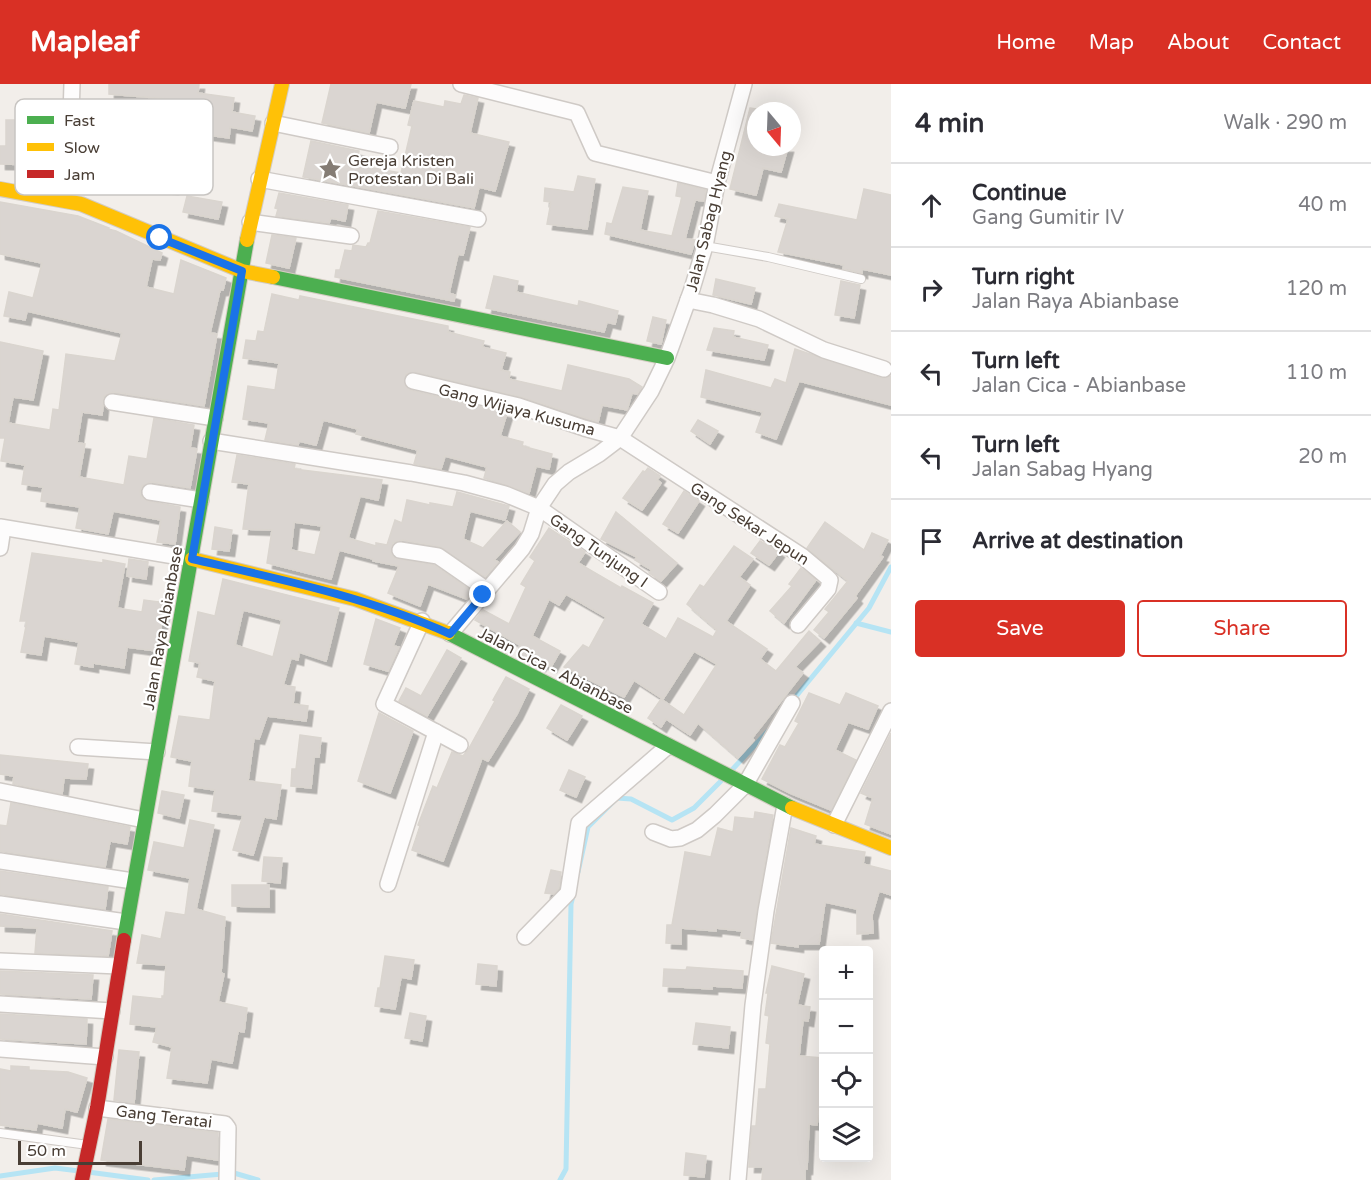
<!DOCTYPE html>
<html lang="en">
<head>
<meta charset="utf-8">
<style>
	body { margin:0; font-family:"Varela Round",sans-serif; background:#f2f2f3; color:#2b2b33 }
	.controls { position:absolute; right:18px; bottom:18px; display:grid; overflow:hidden; border-radius:6px; box-shadow:0 6px 24px #0002 }
	.controls button { width:54px; height:54px; display:grid; place-items:center; padding:0; border:0; border-bottom:2px solid #e1e1e2; background:#fff; color:#2b2b33; font:30px sans-serif }
	.compass { position:absolute; left:747px; top:18px; width:54px; height:54px; border-radius:50%; background:#fff; box-shadow:0 6px 24px #0002; rotate:161deg }
	.scale { position:absolute; left:18px; bottom:15px; width:124px; box-sizing:border-box; padding-left:6px; border:3px solid #493e35; border-top:0; font-size:16px; line-height:21px; white-space:nowrap; color:#493e35; -webkit-text-stroke:4px #fff; paint-order:stroke }
	.stop { position:absolute; width:18px; height:18px; margin:-14px; border:4px solid #1a73e8; border-radius:50%; background:#fff }
	.stop.end { background:#1a73e8; border-color:#fff; box-shadow:0 2px 6px #0008 }
	.list { margin:0; padding:0; list-style:none }
	h2 { display:flex; justify-content:space-between; align-items:center; height:78px; margin:0; padding:0 24px; font-size:26px }
	h2 small { font-size:20px; font-weight:400; color:#7c7c81 }
	.list li { display:grid; grid-template-columns:39px 1fr auto; gap:18px; align-items:center; box-sizing:border-box; height:84px; padding:0 24px; border-top:2px solid #e1e1e2 }
	.list b { display:block; font-size:22px; white-space:nowrap }
	.list p { margin:0; font-size:20px; white-space:nowrap; color:#7c7c81 }
	.list em { font-size:20px; font-style:normal; color:#7c7c81 }
	.actions { display:flex; gap:12px; padding:18px 24px }
	.actions a { flex:1; padding:14px 0; border:2px solid #d93025; border-radius:6px; text-align:center; font-size:21px; color:#d93025 }
	.actions .main { background:#d93025; color:#fff }
	.icon { flex:none; width:33px; height:33px; fill:none; stroke:currentColor; stroke-width:2; stroke-linecap:round; stroke-linejoin:round }
	.map { position:relative; flex:none; width:891px; height:1096px; overflow:hidden }
	header { display:flex; align-items:center; gap:36px; box-sizing:border-box; height:84px; padding:0 30px; background:#d93025; color:#fff }
	header strong { font-size:28px }
	nav { display:flex; gap:33px; margin-inline-start:auto; font-size:21px }
	main { display:flex }
	aside { flex:1; background:#fff }
	.map>svg:first-child { display:block }
</style>
</head>
<body>
<header>
<strong>Mapleaf</strong>
<nav><a>Home</a><a>Map</a><a>About</a><a>Contact</a></nav>
</header>
<main>
<div class="map">
<svg width="891" height="1096" viewBox="0 0 891 1096">
	<defs>
		<filter id="shadow"><feDropShadow dx="5.5" dy="5.5" stdDeviation="0" flood-color="#0004"/></filter>
	</defs>
	<rect width="100%" height="100%" fill="#f2eeea"/>
	<g fill="none" stroke-linecap="round" stroke-linejoin="round">
		<g stroke="#b6e4f4" stroke-width="5">
			<path d="M856,539L891,548"/>
			<path d="M793,616L869,524L891,483"/>
			<path d="M730,688L768,647"/>
			<path d="M578,788L588,743L617,714L631,715L672,736L694,724L723,695"/>
			<path d="M88,1088L148,1096"/>
			<path d="M0,1092L55,1084L79,1087"/>
			<path d="M154,1096L234,1089L258,1096"/>
			<path d="M560,1096L566,1085L571,820L574,808"/>
		</g>
	</g>
	<g fill="#dad5d1" stroke="#dad5cf" stroke-width="1.5" fill-rule="evenodd" filter="url(#shadow)">
		<path d="M109,0H199L198,9L234,14L232,28L255,32L252,47L230,43L229,54L193,49L190,69L177,67L173,105L152,103L156,68L160,69L168,15L109,10Z"/>
		<path d="M331,0H411L405,24L376,18L369,49L322,39Z"/>
		<path d="M464,11L478,14L470,49L509,58L495,107L479,103L474,124L303,93L311,57L359,67L356,81L401,89L412,42L408,41L414,17L444,23L445,17L461,20Z"/>
		<path d="M750,24L756,25V63H788L781,88L763,84L756,111L730,105Z"/>
		<path d="M6,36H39V65H46V81L0,80V62H6Z"/>
		<path d="M578,92L595,95L587,145L547,140L551,118L544,117L545,104L574,108Z"/>
		<path d="M678,99L706,106L704,117L695,116L685,155L695,156L691,170L605,150L607,139L612,140L623,103L648,107L640,146L672,152L682,113L676,112Z"/>
		<path d="M864,105L891,111V191L862,185V189L843,185L844,181L778,168L788,135L775,132L779,120L857,136Z"/>
		<path d="M279,109L348,121L345,137L331,134L329,139L276,132L278,125L275,124Z"/>
		<path d="M187,112L222,118L218,135L183,128Z"/>
		<path d="M0,118L78,132L109,144L108,145L116,147L162,169L160,176L152,175L146,203L174,210L181,176L226,194L223,206H220L210,249L217,250L204,322L113,308L104,312L102,331L82,328L77,359L85,360L79,393L124,401L129,372L147,375L154,334L194,341L190,364L197,365L190,404L151,398L143,401L140,407L141,412L148,417L180,423L175,460L157,458L161,436L113,427L108,450L76,444L80,423L41,417L43,403L22,400L25,381L1,377L5,354H0V258L43,267L33,316L13,313L8,339L50,346L53,325L59,326L66,270L115,277L122,249L27,227L25,236L4,232L9,208L33,214L42,179L0,170Z"/>
		<path d="M378,127L470,143L463,171L458,170L449,209L455,211L454,217L335,193L336,186H340L345,166L352,167L353,161L366,163L368,159H370Z"/>
		<path d="M272,151L296,154L289,184L266,179Z"/>
		<path d="M494,192L518,197L516,208L578,222L579,217L618,227L615,240L607,238L604,248L486,224Z"/>
		<path d="M716,195L755,204L751,220L713,211Z"/>
		<path d="M841,197L860,201L854,234L835,231Z"/>
		<path d="M272,210L299,216L300,212L448,242V248L484,257L482,263L506,269L501,286L510,288L509,295L562,307L568,281L629,295L642,303L637,310L632,309L627,326L602,321L598,338L521,313L415,288L406,290L404,299L410,306L507,329L500,352L523,358L522,362L552,370L549,385L536,382L529,409L484,394L487,383L445,372L441,385L414,380L418,366L356,350L358,345L323,336L316,361L299,357L298,361L265,356L269,339L243,335L248,302L275,306L279,279L243,274L246,256L256,257L258,247L264,248Z"/>
		<path d="M653,233L666,236L661,260L647,257Z"/>
		<path d="M714,244L734,247L733,253L768,261L764,276L707,266Z"/>
		<path d="M795,265L881,294L891,292V321L799,297L776,355L756,348L763,328L701,313L706,286L771,304L775,295L786,299Z"/>
		<path d="M698,336L718,347L710,360L691,347Z"/>
		<path d="M237,371L295,380L294,385L382,396L378,416L360,412L348,454L376,462V459L387,461L395,436L402,439L407,416L430,421V419L453,423L457,408L509,422L505,436L470,427L463,455L483,464L507,437L520,448L494,476L498,478L485,493L440,463L402,456L393,459L391,469L394,474L434,481L473,508L467,515L428,500L420,522L388,509L399,482L373,477V475L339,466L331,495L267,479L272,446L243,445L249,400L232,398ZM294,438L322,442L315,471L291,466Z"/>
		<path d="M648,384L660,392L657,396L661,399L642,426L623,414L643,387L645,388Z"/>
		<path d="M684,407L699,417L678,449L663,440Z"/>
		<path d="M616,428L677,479L661,497L649,489L652,486L635,476L637,473L601,455Z"/>
		<path d="M825,438L864,466L872,449L888,456L880,472L883,473L855,512L857,514L824,554L814,546L829,528L825,525L848,497L807,464Z"/>
		<path d="M215,443L232,446L229,467L212,465Z"/>
		<path d="M549,444L585,468L578,479L621,504L622,502L653,519L641,540L666,555L678,534L713,553L717,546L687,520L700,501L704,503L734,462L753,475L739,493L750,501L726,537L767,565L760,575L776,587L809,547L820,557L795,583L803,589L752,654L754,656L738,674L698,639L690,651L666,635L661,643L648,634L661,615L684,631L717,580L694,567L663,615L634,596L624,613L564,583L583,561L589,564L606,533L566,510L559,521L549,515L532,552L560,567L551,583L542,579L540,582L518,571L520,568L518,567L520,561L475,536L483,526L509,540L526,503L521,500L535,477L530,473Z"/>
		<path d="M760,457L779,468L769,481L751,469Z"/>
		<path d="M32,469L103,479V476L125,480L117,524L142,528L144,516L166,519L156,567L127,563L124,584L93,579V583L75,580L79,558L44,552L41,571L21,568L27,537H20Z"/>
		<path d="M129,475L148,478L146,495L127,492Z"/>
		<path d="M801,484L816,496L784,539L770,527L792,502L789,500Z"/>
		<path d="M223,495L339,524L326,577L299,568L298,576L291,574L283,601L295,603L293,620L308,622L306,637L267,632L259,655L254,654L248,697L281,701L276,735L264,733L253,771L233,766L243,731L212,727L215,706L189,702L192,677L171,673L179,632L210,636L215,597L197,593L200,579L189,577L198,528L215,532ZM243,526L282,536L273,573L235,561Z"/>
		<path d="M376,535L400,544L393,562L399,563L388,587L364,580Z"/>
		<path d="M447,566L461,574L427,632L399,617L406,604L421,612Z"/>
		<path d="M506,593L529,605L517,630L488,677L482,674L443,777L412,766L420,742L418,741L433,702L437,704L452,668L463,672L468,666L495,617L493,616Z"/>
		<path d="M809,609L840,621L846,609L878,622L868,645L848,638L835,666L856,676L831,726L790,709L762,695L780,661L785,663L799,639L795,637Z"/>
		<path d="M561,621L582,632L567,656L547,644Z"/>
		<path d="M379,629L413,647L390,709L358,697Z"/>
		<path d="M891,649V750L865,740L873,714L861,709Z"/>
		<path d="M300,651L321,654L319,673H314L311,704L291,702L292,685H296Z"/>
		<path d="M0,671L88,680L86,695L64,694L62,710L13,700L14,692L0,690Z"/>
		<path d="M569,686L585,693L576,713L560,706Z"/>
		<path d="M162,707L184,711L179,734L158,729Z"/>
		<path d="M11,719L130,743L127,760L110,757L105,783L0,767V741L7,742Z"/>
		<path d="M755,728L773,731L752,856L741,854L742,847L716,844V847L681,844V860L666,859L667,841H672L685,768L711,773L718,744L733,748L735,733L754,735Z"/>
		<path d="M190,736L214,741L196,825L225,833L221,889L224,890L218,918L247,924L244,948L238,947L232,979L211,975L207,999L167,994L172,963L153,958L157,943L130,940L133,912L162,915V912H164L166,881L137,879L142,851L161,855L166,828L185,831L190,794L148,786L154,758L184,764Z"/>
		<path d="M791,744L816,752L814,760L865,768L863,780L891,787V811L879,807L872,831L873,849L857,850V825L825,818L819,860H798V863L771,859Z"/>
		<path d="M264,773L282,774L280,799L262,797Z"/>
		<path d="M551,786L561,788L559,804L554,810L545,809Z"/>
		<path d="M0,787L108,803L105,825L0,810Z"/>
		<path d="M232,801H269V823L232,822Z"/>
		<path d="M0,830L112,847L108,872L35,869L37,844L0,842Z"/>
		<path d="M385,872L414,876L411,895L401,893L395,925L375,922L378,904H380Z"/>
		<path d="M478,880L497,882L496,902L476,900Z"/>
		<path d="M772,882L804,890L797,921L810,923L808,937L803,936L799,972L823,974L822,1003L817,1041L809,1040L807,1085H805V1096H762L763,1083H749L752,1042H756L759,1005H766L770,960L766,959L769,932L765,931L768,909H766Z"/>
		<path d="M687,883L743,887L742,904L712,902V905L663,902L664,885L686,886Z"/>
		<path d="M0,887L93,891L91,915L0,910Z"/>
		<path d="M410,929L426,932L422,957L405,954Z"/>
		<path d="M0,930L87,935L86,960L0,955Z"/>
		<path d="M696,939L730,943L728,964L693,960Z"/>
		<path d="M119,966L139,968L134,1019L114,1016Z"/>
		<path d="M11,982L29,983V986L68,988L87,994L77,1028L65,1025L62,1044L37,1039L36,1046L0,1041V985L11,987Z"/>
		<path d="M108,1035L218,1049V1076L186,1071L184,1086L101,1076Z"/>
		<path d="M686,1069L706,1072L704,1093L684,1091Z"/>
	</g>
	<g fill="none" stroke-linecap="round" stroke-linejoin="round">
		<g stroke="#cfcac6" stroke-width="10">
			<g id="lane">
				<path d="M705,162L768,173L861,195"/>
				<path d="M0,1049L88,1061"/>
			</g>
		</g>
		<g stroke="#cfcac6" stroke-width="18">
			<g id="street">
				<path d="M461,0L577,29L595,69L717,99"/>
				<path d="M71,32L72,0"/>
				<path d="M273,39L390,63"/>
				<path d="M259,95L478,135"/>
				<path d="M250,138L351,152"/>
				<path d="M688,216L713,221L759,235L824,266L884,285"/>
				<path d="M413,297L519,322L584,344L620,354L802,472L827,493L830,496L828,505L798,541"/>
				<path d="M112,318L215,334"/>
				<path d="M211,357L411,389L464,399L505,410L539,424L659,508"/>
				<path d="M150,408L201,416"/>
				<path d="M0,443L192,475"/>
				<path d="M0,464L3,444"/>
				<path d="M400,466L438,472L487,506"/>
				<path d="M422,537L384,620L460,661"/>
				<path d="M450,550L522,465L531,450L539,424L555,400L569,388L599,370L620,354L651,307L667,274L692,205L705,162L717,99L744,0"/>
				<path d="M78,663L157,668"/>
				<path d="M0,707L144,736"/>
				<path d="M834,741L891,627"/>
				<path d="M653,748L671,755L680,754L697,746L715,731L745,701L792,619"/>
				<path d="M0,777L133,797"/>
				<path d="M388,800L436,648"/>
				<path d="M0,820L126,838"/>
				<path d="M525,853L568,809L579,739L668,662"/>
				<path d="M0,877L119,882"/>
				<path d="M0,920L112,927"/>
				<path d="M0,965L105,973"/>
				<path d="M97,1024L225,1040L228,1044L227,1096"/>
				<path d="M738,1096L753,921L766,827L785,721"/>
			</g>
		</g>
		<g stroke="#d3ccc1" stroke-width="16">
			<g id="fast">
				<path d="M273,193L667,274"/>
				<path d="M448,549L792,724"/>
				<path d="M124,856L247,156"/>
			</g>
		</g>
		<g stroke="#d3ccc1" stroke-width="16">
			<g id="slow">
				<path d="M0,105L81,120L242,187L273,193"/>
				<path d="M247,156L282,0"/>
				<path d="M192,475L355,515L448,549"/>
				<path d="M792,724L891,764"/>
			</g>
		</g>
		<g stroke="#d3ccc1" stroke-width="16">
			<path id="jam" d="M82,1096L97,1024L124,856"/>
		</g>
		<use href="#lane" stroke="#fdfcfc" stroke-width="8"/>
		<use href="#street" stroke="#fdfcfc" stroke-width="15"/>
		<use href="#fast" stroke="#4caf50" stroke-width="14"/>
		<use href="#slow" stroke="#ffc107" stroke-width="14"/>
		<use href="#jam" stroke="#c62828" stroke-width="14"/>
	</g>
	<g fill="none" stroke-linecap="round" stroke-linejoin="round">
		<path stroke="#1a73e8" stroke-width="8" d="M160,154L242,187L192,475C279,495 367,513 450,550L483,511"/>
	</g>
	<defs>
		<g id="sight-bare" transform="scale(1.8)"><path d="M0-6L1.8-2.2L6-1.7L2.9 1.2L3.7 5.4L0 3.3L-3.7 5.4L-2.9 1.2L-6-1.7L-1.8-2.2Z" fill="#847c74" stroke="#fff" stroke-width="2.5" paint-order="stroke"/></g>
	</defs>
	<g fill-rule="evenodd">
		<use href="#sight-bare" x="330" y="85"/>
	</g>
	<g text-anchor="middle" stroke-width="4.5" stroke-linejoin="round" paint-order="stroke">
		<g font-size="16" fill="#493e35" stroke="#fff" text-anchor="start">
			<text x="348" y="82">Gereja Kristen<tspan x="348" dy="18">Protestan Di Bali</tspan></text>
		</g>
		<g font-size="16" fill="#493e35" stroke="#fff">
			<text transform="translate(708 137) rotate(-76)" y="6">Jalan Sabag Hyang</text>
			<text transform="translate(517 325) rotate(15)" y="6">Gang Wijaya Kusuma</text>
			<text transform="translate(750 439) rotate(33)" y="6">Gang Sekar Jepun</text>
			<text transform="translate(599 466) rotate(35)" y="6">Gang Tunjung I</text>
			<text transform="translate(162 544) rotate(-80)" y="6">Jalan Raya Abianbase</text>
			<text transform="translate(556 586) rotate(27)" y="6">Jalan Cica - Abianbase</text>
			<text transform="translate(164 1032) rotate(7)" y="6">Gang Teratai</text>
		</g>
	</g>
	<rect x="15" y="15" width="198" height="96" rx="9" fill="#fff" stroke="#c8c5c2" stroke-width="1.5"/>
	<rect x="27" y="32" width="27" height="8" fill="#4caf50"/>
	<rect x="27" y="59" width="27" height="8" fill="#ffc107"/>
	<rect x="27" y="86" width="27" height="8" fill="#c62828"/>
	<g font-size="16" fill="#493e35">
		<text x="64" y="42">Fast</text>
		<text x="64" y="69">Slow</text>
		<text x="64" y="96">Jam</text>
	</g>
</svg>
<div class="controls">
<button>+</button>
<button>−</button>
<button><svg class="icon" aria-label="locate" viewBox="0 0 24 24"><circle cx="12" cy="12" r="6"/><path d="M12 2v4M12 18v4M2 12h4M18 12h4"/></svg></button>
<button><svg class="icon" aria-label="layers" viewBox="0 0 24 24"><path d="M12 4l9 5-9 5-9-5zM3 14l9 5 9-5"/></svg></button>
</div>
<svg class="compass" viewBox="-18 -18 36 36"><path d="M0-13l5 13h-10z" fill="#e53935"/><path d="M0 13l5-13h-10z" fill="#7c7c81"/></svg>
<div class="scale">50 m</div>
<div class="stop" style="left:160px;top:154px"></div>
<div class="stop end" style="left:483px;top:511px"></div>
</div>
<aside>
<h2>4 min<small>Walk · 290 m</small></h2>
<ul class="list">
<li><svg class="icon" aria-label="ahead" viewBox="0 0 24 24"><path d="M12 20V5M6 11l6-6 6 6"/></svg><div><b>Continue</b><p>Gang Gumitir IV</p></div><em>40 m</em></li>
<li><svg class="icon" aria-label="right" viewBox="0 0 24 24"><path d="M7 20v-9h11M14 6l5 5-5 5"/></svg><div><b>Turn right</b><p>Jalan Raya Abianbase</p></div><em>120 m</em></li>
<li><svg class="icon" aria-label="left" viewBox="0 0 24 24"><path d="M17 20v-9H6M10 6l-5 5 5 5"/></svg><div><b>Turn left</b><p>Jalan Cica - Abianbase</p></div><em>110 m</em></li>
<li><svg class="icon" aria-label="left" viewBox="0 0 24 24"><path d="M17 20v-9H6M10 6l-5 5 5 5"/></svg><div><b>Turn left</b><p>Jalan Sabag Hyang</p></div><em>20 m</em></li>
<li><svg class="icon" aria-label="arrive" viewBox="0 0 24 24"><path d="M6 21V4h12l-3 4 3 4H6"/></svg><div><b>Arrive at destination</b></div></li>
</ul>
<div class="actions"><a class="main">Save</a><a>Share</a></div>
</aside>
</main>
</body>
</html>
